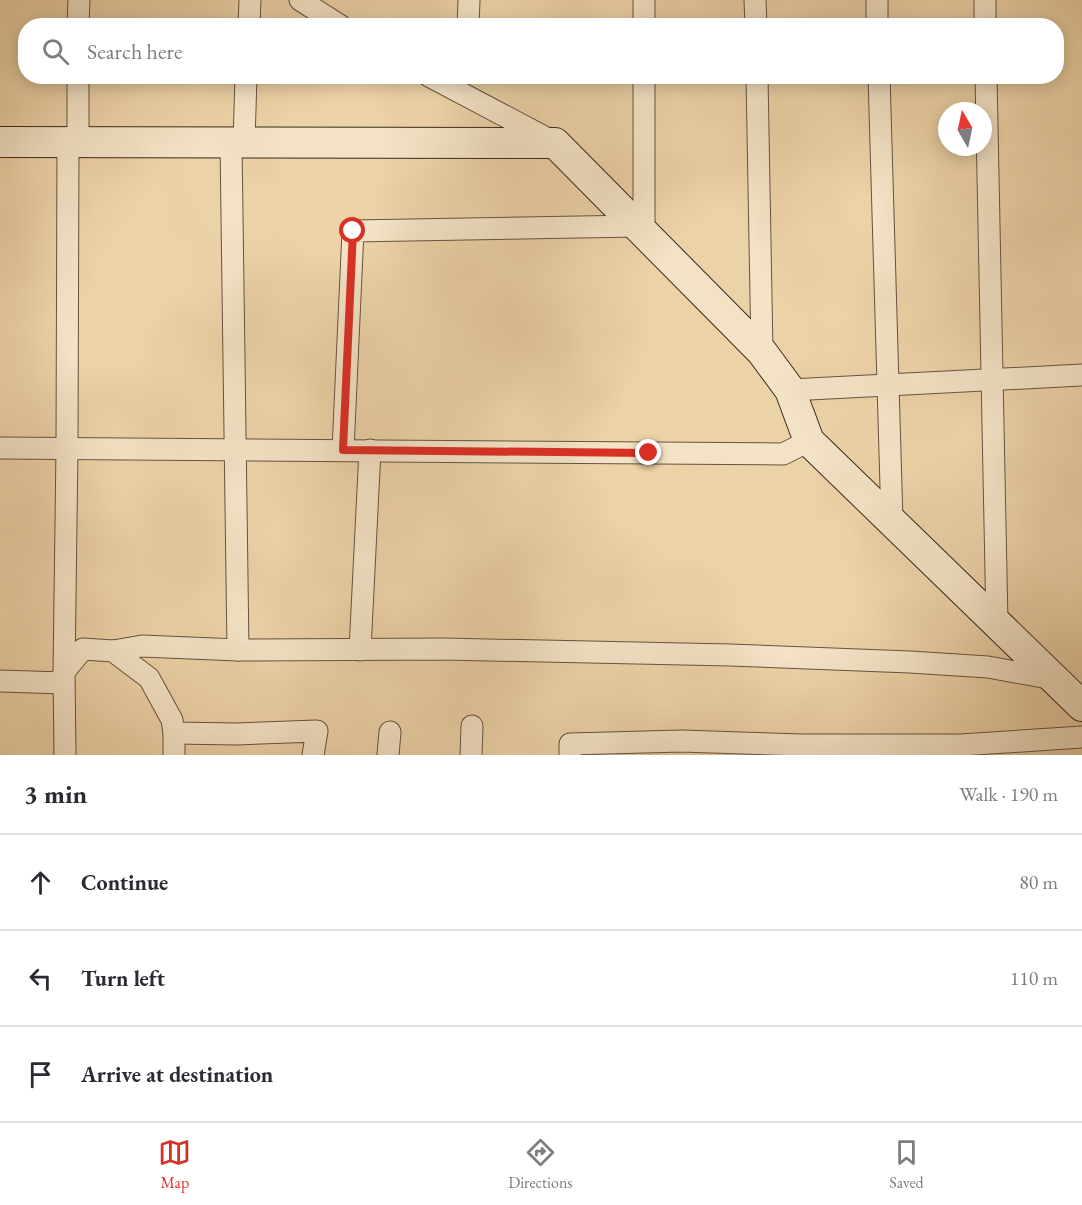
<!DOCTYPE html>
<html lang="en">
<head>
<meta charset="utf-8">
<style>
	body { margin:0; font-family:"EB Garamond",serif; background:#f2f2f3; color:#2b2b33 }
	.compass { position:absolute; left:938px; top:102px; width:54px; height:54px; border-radius:50%; background:#fff; box-shadow:0 3px 15px #0003; rotate:351deg }
	.stop { position:absolute; width:18px; height:18px; margin:-14px; border:4px solid #d93025; border-radius:50%; background:#fff }
	.stop.end { background:#d93025; border-color:#fff; box-shadow:0 2px 6px #0008 }
	.list { margin:0; padding:0; list-style:none }
	h2 { display:flex; justify-content:space-between; align-items:center; height:78px; margin:0; padding:0 24px; font-size:26px }
	h2 small { font-size:20px; font-weight:400; color:#7c7c81 }
	.list li { display:grid; grid-template-columns:39px 1fr auto; gap:18px; align-items:center; box-sizing:border-box; height:96px; padding:0 24px; border-top:2px solid #e1e1e2 }
	.list b { display:block; font-size:22px; white-space:nowrap }
	.list em { font-size:20px; font-style:normal; color:#7c7c81 }
	.icon { flex:none; width:33px; height:33px; fill:none; stroke:currentColor; stroke-width:2; stroke-linecap:round; stroke-linejoin:round }
	.map { position:relative; flex:none; width:1082px; height:755px; overflow:hidden }
	.search { position:absolute; background:#fff; box-shadow:0 3px 15px #0003; left:18px; right:18px; top:18px; height:66px; display:flex; align-items:center; gap:15px; box-sizing:border-box; padding:0 21px; border-radius:24px; color:#7c7c81; font-size:22px }
	.sheet { height:366px; background:#fff }
	nav { display:flex; justify-content:space-around; align-items:center; box-sizing:border-box; height:84px; border-top:2px solid #e1e1e2; background:#fff; font-size:16px; color:#7c7c81 }
	nav a { display:grid; justify-items:center; gap:3px }
	nav .on { color:#d93025 }
	.map>svg:first-child { display:block }
</style>
</head>
<body>
<div class="map">
<svg width="1082" height="755" viewBox="0 0 1082 755">
	<rect width="100%" height="100%" fill="#ecd2a7"/>
	<filter id="stains"><feTurbulence type="fractalNoise" baseFrequency=".00333" numOctaves="4"/><feColorMatrix values="0 0 0 0 .2 0 0 0 0 .09 0 0 0 0 .02 0 0 0 .5 -.17"/></filter>
	<radialGradient id="worn" r=".72"><stop offset=".6" stop-color="#630" stop-opacity="0"/><stop offset="1" stop-color="#630" stop-opacity=".3"/></radialGradient>
	<g fill="none" stroke-linecap="round" stroke-linejoin="round">
		<g stroke="#66533f" stroke-width="23">
			<g id="street">
				<path d="M300,0L341,26"/>
				<path d="M644,0V26"/>
				<path d="M755,0L756,26"/>
				<path d="M877,0V26"/>
				<path d="M985,0V26"/>
				<path d="M78,26L79,0"/>
				<path d="M249,26L250,0"/>
				<path d="M468,26L469,0"/>
				<path d="M429,76L552,141"/>
				<path d="M757,76L762,352"/>
				<path d="M879,76L892,521"/>
				<path d="M986,76L997,623"/>
				<path d="M78,142V76"/>
				<path d="M244,142L246,76"/>
				<path d="M231,143L238,650"/>
				<path d="M644,233V76"/>
				<path d="M790,390L1082,375"/>
				<path d="M0,448L783,454L809,441"/>
				<path d="M343,450L353,231L637,226"/>
				<path d="M360,650L370,450"/>
				<path d="M113,651L142,646L238,650L444,649L730,655L910,662L988,667L1054,679"/>
				<path d="M64,672L83,649L113,651L149,678L172,720L174,733L237,734L317,731L313,755"/>
				<path d="M0,681L64,683"/>
				<path d="M65,755L64,672L67,448L68,142"/>
				<path d="M174,755V733"/>
				<path d="M388,755L390,732"/>
				<path d="M471,755L472,726"/>
				<path d="M570,755V744L682,741L803,745H961L1082,737"/>
			</g>
		</g>
		<g stroke="#3a291c" stroke-width="32">
			<path id="secondary" d="M0,142L555,143L762,352L790,390L809,441L1082,706"/>
		</g>
		<use href="#street" stroke="#f3e2c6" stroke-width="21"/>
		<use href="#secondary" stroke="#f3e2c6" stroke-width="30"/>
	</g>
	<g fill="none" stroke-linecap="round" stroke-linejoin="round">
		<path stroke="#d93025" stroke-width="8" d="M353,231L343,450L649,453"/>
	</g>
	<rect width="100%" height="100%" filter="url(#stains)"/>
	<rect width="100%" height="100%" fill="url(#worn)"/>
</svg>
<svg class="compass" viewBox="-18 -18 36 36"><path d="M0-13l5 13h-10z" fill="#e53935"/><path d="M0 13l5-13h-10z" fill="#7c7c81"/></svg>
<div class="stop" style="left:353px;top:231px"></div>
<div class="stop end" style="left:649px;top:453px"></div>
<div class="search"><svg class="icon" aria-label="search" viewBox="0 0 24 24"><circle cx="10" cy="10" r="6"/><path d="M15 15l6 6"/></svg>Search here</div>
</div>
<section class="sheet">
<h2>3 min<small>Walk · 190 m</small></h2>
<ul class="list">
<li><svg class="icon" aria-label="ahead" viewBox="0 0 24 24"><path d="M12 20V5M6 11l6-6 6 6"/></svg><div><b>Continue</b></div><em>80 m</em></li>
<li><svg class="icon" aria-label="left" viewBox="0 0 24 24"><path d="M17 20v-9H6M10 6l-5 5 5 5"/></svg><div><b>Turn left</b></div><em>110 m</em></li>
<li><svg class="icon" aria-label="arrive" viewBox="0 0 24 24"><path d="M6 21V4h12l-3 4 3 4H6"/></svg><div><b>Arrive at destination</b></div></li>
</ul>
</section>
<nav>
<a class="on"><svg class="icon" aria-label="map" viewBox="0 0 24 24"><path d="M3 6l6-2 6 2 6-2v14l-6 2-6-2-6 2zM9 4v14M15 6v14"/></svg>Map</a>
<a><svg class="icon" aria-label="directions" viewBox="0 0 24 24"><path d="M12 3l9 9-9 9-9-9zM9 14v-3h6M13 9l2 2-2 2"/></svg>Directions</a>
<a><svg class="icon" aria-label="saved" viewBox="0 0 24 24"><path d="M7 4h10v16l-5-4-5 4z"/></svg>Saved</a>
</nav>
</body>
</html>
